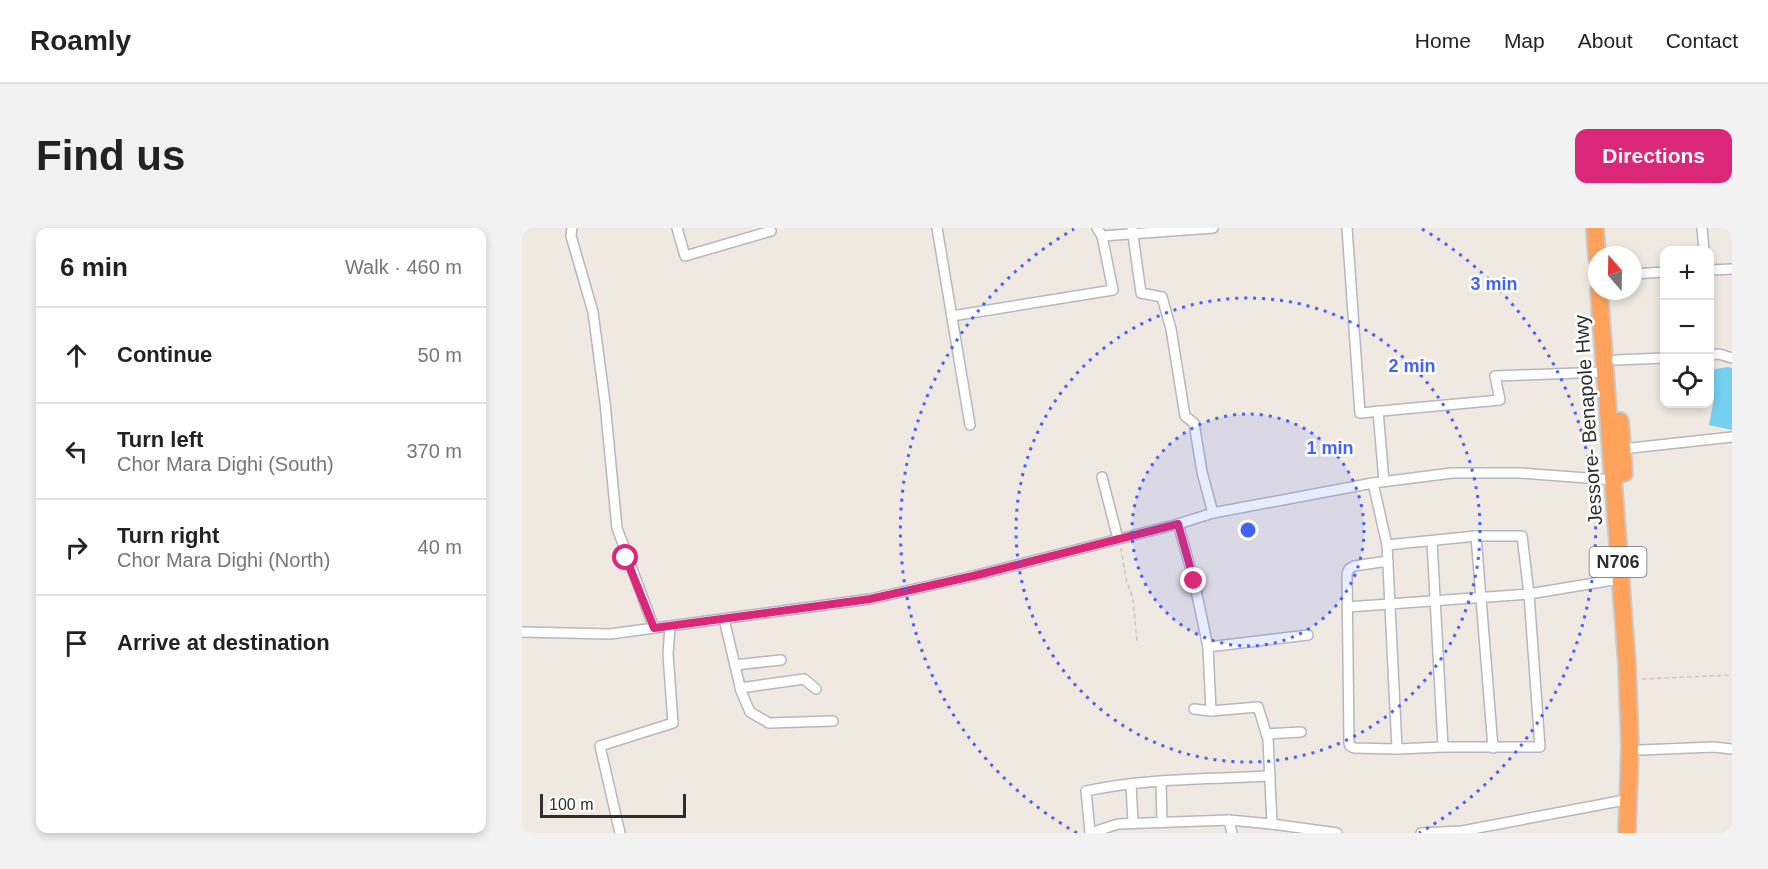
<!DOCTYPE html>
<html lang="en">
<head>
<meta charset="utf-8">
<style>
	body { margin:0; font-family:Arial,sans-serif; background:#f2f2f2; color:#222 }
	.controls { position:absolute; right:18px; top:18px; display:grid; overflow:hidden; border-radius:12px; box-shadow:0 3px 9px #0003 }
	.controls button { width:54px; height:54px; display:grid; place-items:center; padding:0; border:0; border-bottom:2px solid #e0e0e0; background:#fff; color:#222; font:30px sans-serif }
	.compass { position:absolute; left:1066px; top:18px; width:54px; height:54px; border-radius:50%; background:#fff; box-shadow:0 3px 9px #0003; rotate:340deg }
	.scale { position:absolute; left:18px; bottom:15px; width:146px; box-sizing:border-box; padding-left:6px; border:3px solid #2e2e2e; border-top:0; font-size:16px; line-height:21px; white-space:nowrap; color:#2e2e2e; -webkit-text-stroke:4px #fff; paint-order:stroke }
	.stop { position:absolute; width:18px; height:18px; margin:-14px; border:4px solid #db2777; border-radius:50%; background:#fff }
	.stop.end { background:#db2777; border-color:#fff; box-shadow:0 2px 6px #0008 }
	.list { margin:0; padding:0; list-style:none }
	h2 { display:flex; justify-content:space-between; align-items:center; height:78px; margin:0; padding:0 24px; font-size:26px }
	h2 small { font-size:20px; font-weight:400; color:#767676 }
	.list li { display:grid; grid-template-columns:39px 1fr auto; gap:18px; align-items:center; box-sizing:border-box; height:96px; padding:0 24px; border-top:2px solid #e0e0e0 }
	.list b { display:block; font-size:22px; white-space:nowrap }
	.list p { margin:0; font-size:20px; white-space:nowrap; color:#767676 }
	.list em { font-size:20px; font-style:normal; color:#767676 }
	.icon { flex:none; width:33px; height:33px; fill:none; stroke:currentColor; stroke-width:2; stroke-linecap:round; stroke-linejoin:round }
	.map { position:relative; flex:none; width:1210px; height:605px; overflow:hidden; border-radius:12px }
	header { display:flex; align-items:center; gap:36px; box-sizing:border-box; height:84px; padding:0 30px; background:#fff; border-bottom:2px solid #e0e0e0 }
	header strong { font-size:28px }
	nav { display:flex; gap:33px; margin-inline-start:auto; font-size:21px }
	.intro { display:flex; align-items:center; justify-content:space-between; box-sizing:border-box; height:144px; padding:0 36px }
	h1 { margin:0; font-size:42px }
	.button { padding:15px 27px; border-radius:12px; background:#db2777; color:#fff; font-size:21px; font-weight:700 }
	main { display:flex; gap:36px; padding:0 36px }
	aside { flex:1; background:#fff; border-radius:12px; box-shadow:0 3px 9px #0003 }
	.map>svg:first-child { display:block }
</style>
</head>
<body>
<header>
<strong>Roamly</strong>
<nav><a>Home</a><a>Map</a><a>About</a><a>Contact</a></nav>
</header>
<div class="intro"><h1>Find us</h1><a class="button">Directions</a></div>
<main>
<aside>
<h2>6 min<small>Walk · 460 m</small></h2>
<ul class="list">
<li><svg class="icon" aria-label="ahead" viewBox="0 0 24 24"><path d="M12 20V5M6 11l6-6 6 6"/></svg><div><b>Continue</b></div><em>50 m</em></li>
<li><svg class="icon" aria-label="left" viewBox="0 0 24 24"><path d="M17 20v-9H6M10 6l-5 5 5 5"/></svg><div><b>Turn left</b><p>Chor Mara Dighi (South)</p></div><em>370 m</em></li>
<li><svg class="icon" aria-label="right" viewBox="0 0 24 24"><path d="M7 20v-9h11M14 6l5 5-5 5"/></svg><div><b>Turn right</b><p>Chor Mara Dighi (North)</p></div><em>40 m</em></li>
<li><svg class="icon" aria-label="arrive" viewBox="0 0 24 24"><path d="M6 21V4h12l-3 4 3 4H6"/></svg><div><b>Arrive at destination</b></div></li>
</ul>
</aside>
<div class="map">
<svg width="1210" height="605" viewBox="0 0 1210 605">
	<rect width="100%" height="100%" fill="#efe9e1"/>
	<path fill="#75cff0" d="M1206,139L1210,140V202L1187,197L1192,171L1188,162V142Z"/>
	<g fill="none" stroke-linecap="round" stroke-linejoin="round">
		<g stroke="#b4b7c1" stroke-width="12">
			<g id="street">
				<path d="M50,0L49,8L71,84L83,175L95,300L132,400"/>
				<path d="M155,0L163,28L249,3"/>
				<path d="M415,0L448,197"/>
				<path d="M575,0L580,8L691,0"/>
				<path d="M610,0L619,65L640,69L649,101L663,188L672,195L680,244L691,285"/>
				<path d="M825,0L838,185L978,172L973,148L1083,144"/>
				<path d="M1180,0L1182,22"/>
				<path d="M1188,42L1210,41"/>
				<path d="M1111,46L1142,44"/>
				<path d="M430,88L591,62L580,8"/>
				<path d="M1188,127L1197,126L1210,130"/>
				<path d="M1094,132L1142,130"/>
				<path d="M856,183L862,253"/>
				<path d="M1100,221L1210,209"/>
				<path d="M580,249L596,311"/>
				<path d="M851,255L865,317L875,521"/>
				<path d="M656,296L672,353L686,419L689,483L736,479L746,511L750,596L815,605"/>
				<path d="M954,308L971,520"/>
				<path d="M910,313L921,519"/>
				<path d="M866,333L832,338L827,341L825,346L827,515L828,518L832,520L875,521L921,519H1018L1007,366L1097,351"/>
				<path d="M825,379L1007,366L1000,308H954L865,317"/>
				<path d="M202,391L219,463L228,484L247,495L311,493"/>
				<path d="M0,404L88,406L348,371L451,348L656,296L691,285L851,255L930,245H998L1091,252"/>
				<path d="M686,419L786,407"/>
				<path d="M213,437L259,432"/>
				<path d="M218,460L282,451L294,461"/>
				<path d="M672,481L689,483"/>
				<path d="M744,506L779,504"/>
				<path d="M1119,522L1191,519L1210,521"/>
				<path d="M639,554L640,594"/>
				<path d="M609,556L611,595"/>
				<path d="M707,592L710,605"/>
				<path d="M568,604L564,563C624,550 688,551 748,548"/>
				<path d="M98,605L78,518L151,495L146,426L148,399"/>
				<path d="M568,605L596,596L707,592L750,596"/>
				<path d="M899,605L940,603L1108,571"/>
			</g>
		</g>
		<g stroke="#c9c9c9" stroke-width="20">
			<g id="highway">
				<path d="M1073,0L1075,30"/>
				<path d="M1077,63L1105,437L1108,517L1105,605"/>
				<path d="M1098,193L1102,245"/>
			</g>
		</g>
		<g stroke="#c9c9c9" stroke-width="1.5" stroke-dasharray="4.5 3" stroke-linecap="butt">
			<path d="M599,320L604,351L611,371L615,413"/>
			<path d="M1120,451L1210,447"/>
		</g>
		<use href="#street" stroke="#fff" stroke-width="9"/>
		<use href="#highway" stroke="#ffa35c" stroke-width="16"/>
	</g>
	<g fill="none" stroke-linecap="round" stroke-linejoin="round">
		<path stroke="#db2777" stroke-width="8" d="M104,330L132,400L348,371L451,348L656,296L672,353"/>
	</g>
	<circle cx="726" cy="302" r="116" fill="#4264fb" fill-opacity=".12"/>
	<g fill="none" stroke="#4264fb" stroke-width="3" stroke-dasharray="3 6">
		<circle cx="726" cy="302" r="116"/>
		<circle cx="726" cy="302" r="232"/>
		<path d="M555 605A348 348 0 0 1 552 1M900 1A348 348 0 0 1 897 605"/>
	</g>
	<g text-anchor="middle" stroke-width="5" stroke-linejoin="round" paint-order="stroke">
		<rect fill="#fff" stroke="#6d6d6d" stroke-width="1.5" x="1067.5" y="319" width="57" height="30" rx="4.5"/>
		<g font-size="18" font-weight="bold" fill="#2e2e2e">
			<text x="1096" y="340">N706</text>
		</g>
		<g font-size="20" fill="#2e2e2e" stroke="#fff">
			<text transform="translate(1066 192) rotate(-94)" y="7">Jessore- Benapole Hwy</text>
		</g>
	</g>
	<circle cx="726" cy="302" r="9" fill="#4264fb" stroke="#fff" stroke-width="3"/>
	<g font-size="18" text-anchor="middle" font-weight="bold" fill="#4264fb" stroke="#fff" stroke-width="5" stroke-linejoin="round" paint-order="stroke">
		<text x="972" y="62">3 min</text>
		<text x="890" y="144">2 min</text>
		<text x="808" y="226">1 min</text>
	</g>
</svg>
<div class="controls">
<button>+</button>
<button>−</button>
<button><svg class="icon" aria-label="locate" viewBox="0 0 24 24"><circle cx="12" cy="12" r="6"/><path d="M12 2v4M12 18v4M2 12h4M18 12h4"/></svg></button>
</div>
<svg class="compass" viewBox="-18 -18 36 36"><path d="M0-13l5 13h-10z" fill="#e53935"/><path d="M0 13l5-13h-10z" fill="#767676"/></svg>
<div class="scale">100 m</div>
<div class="stop" style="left:104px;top:330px"></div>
<div class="stop end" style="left:672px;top:353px"></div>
</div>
</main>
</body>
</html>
